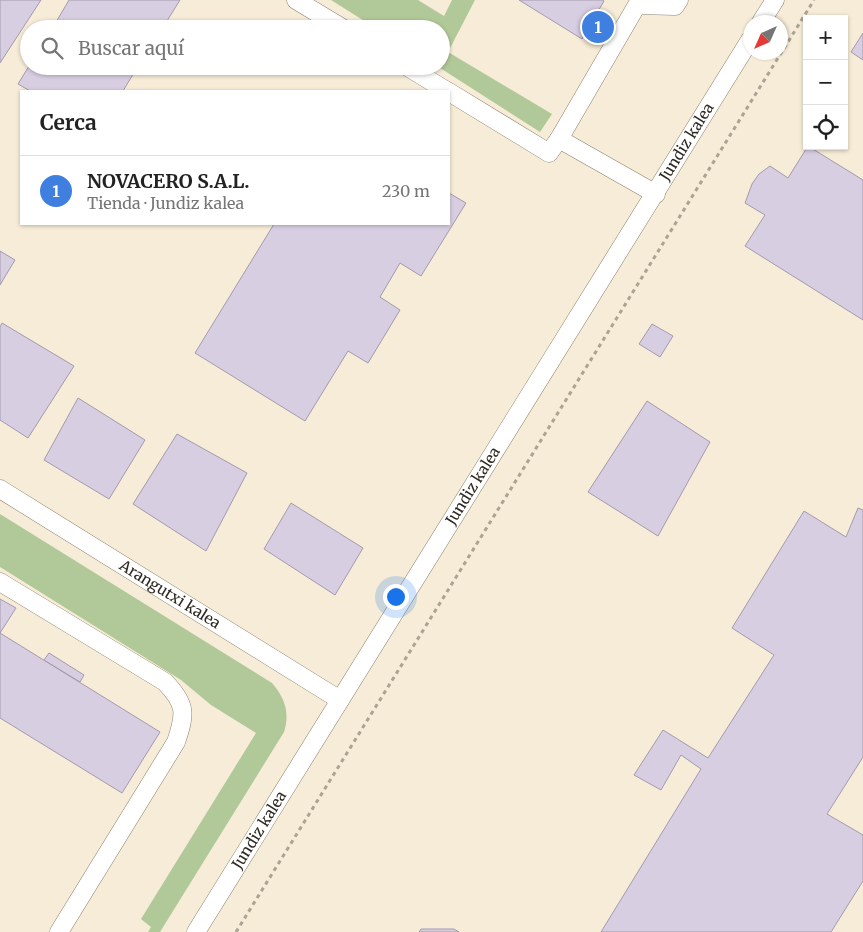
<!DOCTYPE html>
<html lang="es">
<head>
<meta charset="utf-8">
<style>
	body { margin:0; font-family:Merriweather,serif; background:#f2f2f2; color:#222 }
	.controls { position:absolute; right:15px; top:15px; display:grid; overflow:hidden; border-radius:0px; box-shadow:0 1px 4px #0004 }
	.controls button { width:45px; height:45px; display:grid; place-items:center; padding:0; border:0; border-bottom:1px solid #e0e0e0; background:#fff; color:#222; font:25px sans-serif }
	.compass { position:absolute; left:743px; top:15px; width:45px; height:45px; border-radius:50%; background:#fff; box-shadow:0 1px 4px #0004; rotate:225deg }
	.you { position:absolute; left:395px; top:596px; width:18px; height:18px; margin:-12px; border:4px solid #fff; border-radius:50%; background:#1a73e8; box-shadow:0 0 0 8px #1a73e833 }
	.badge { display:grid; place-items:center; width:32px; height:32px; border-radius:50%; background:#a648b2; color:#fff; font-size:16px; font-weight:700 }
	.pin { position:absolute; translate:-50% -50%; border:2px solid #fff; box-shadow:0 1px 5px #0006 }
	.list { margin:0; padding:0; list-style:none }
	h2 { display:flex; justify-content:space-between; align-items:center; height:65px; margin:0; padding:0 20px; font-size:21px }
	h2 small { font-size:16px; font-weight:400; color:#767676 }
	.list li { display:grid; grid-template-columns:32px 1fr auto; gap:15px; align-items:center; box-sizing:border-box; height:70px; padding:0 20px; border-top:1px solid #e0e0e0 }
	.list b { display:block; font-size:19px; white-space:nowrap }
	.list p { margin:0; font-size:16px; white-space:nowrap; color:#767676 }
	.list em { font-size:16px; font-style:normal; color:#767676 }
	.icon { flex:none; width:28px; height:28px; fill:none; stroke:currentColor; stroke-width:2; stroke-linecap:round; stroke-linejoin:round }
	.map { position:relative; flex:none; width:863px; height:932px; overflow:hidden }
	.search { position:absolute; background:#fff; box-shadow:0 1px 4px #0004; left:20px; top:20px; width:430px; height:55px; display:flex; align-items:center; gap:12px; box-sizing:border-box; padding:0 18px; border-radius:28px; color:#767676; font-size:19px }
	.panel { position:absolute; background:#fff; box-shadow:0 1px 4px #0004; left:20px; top:90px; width:430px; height:135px; border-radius:0px }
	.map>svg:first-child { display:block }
</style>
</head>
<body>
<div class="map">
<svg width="863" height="932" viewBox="0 0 863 932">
	<rect width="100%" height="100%" fill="#f6ecd7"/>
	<g fill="#b1c998">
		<path d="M331,0H418L444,16L452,0H475L448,52L552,114L540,132L437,66H441V29H377Z"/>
		<path d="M0,514L272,683C285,698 290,713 284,732L160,932H148L151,927L141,919L256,733L211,705L181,680L0,567Z"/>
	</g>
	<g fill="#d8cee2" stroke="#a49aae">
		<path d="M0,0H41L0,63Z"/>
		<path d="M69,0H180L162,29H52Z"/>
		<path d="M519,0H603L604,1L582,39Z"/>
		<path d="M863,33V60L851,52Z"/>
		<path d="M29,66H138L123,91H30L18,84Z"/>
		<path d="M808,146L863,180V320L745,246L765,215L745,203L752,184L759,174L770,166L788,178Z"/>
		<path d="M449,193L466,203L421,276L400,263L380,297L400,310L368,363L348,351L305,421L195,353L274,224H449Z"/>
		<path d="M0,251L15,260L0,285Z"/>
		<path d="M2,323L74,366L28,438L0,420V327Z"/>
		<path d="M652,324L673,336L660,357L639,344Z"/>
		<path d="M78,398L145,440L109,499L44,460Z"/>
		<path d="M647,401L710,442L658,536L588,492Z"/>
		<path d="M177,434L247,473L206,551L133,504Z"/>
		<path d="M291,503L363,548L335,595L264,549Z"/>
		<path d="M858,508L863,510V757L827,814L863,835V881L831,932H601L701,769L681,755L661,790L634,775L663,730L708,758L774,655L732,628L804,511L846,537Z"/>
		<path d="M0,599L16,608L0,633Z"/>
		<path d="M0,633L160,732L122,793L0,718Z"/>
		<path d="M49,653L84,675L80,682L44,660Z"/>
		<path d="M421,929H454L459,932H419Z"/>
	</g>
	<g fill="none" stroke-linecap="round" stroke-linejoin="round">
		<g stroke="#8b826f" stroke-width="19">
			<g id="minor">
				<path d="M296,0L344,29"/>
				<path d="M761,22L775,0"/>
				<path d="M406,66L447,91"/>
				<path d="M449,92L549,153L559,139"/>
				<path d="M656,194L559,139L637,5L675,6L679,0"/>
				<path id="s1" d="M0,489L340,700"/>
				<path d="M0,582L165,682C186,704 186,713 176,742L59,932"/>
				<path id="s2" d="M196,932L750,40"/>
			</g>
		</g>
		<path stroke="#aba393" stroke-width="3" stroke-dasharray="4 4" stroke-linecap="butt" d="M236,932L814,0"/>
		<use href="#minor" stroke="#fff" stroke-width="18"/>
	</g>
	<g text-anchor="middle" stroke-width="4" stroke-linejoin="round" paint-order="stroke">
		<g font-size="15" fill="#2d2921" stroke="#fff">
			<text dy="5" stroke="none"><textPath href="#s2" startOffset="930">Jundiz kalea</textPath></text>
			<text dy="5" stroke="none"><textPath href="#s2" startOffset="525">Jundiz kalea</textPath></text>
			<text dy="5" stroke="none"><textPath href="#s1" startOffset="200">Arangutxi kalea</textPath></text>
			<text dy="5" stroke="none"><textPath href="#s2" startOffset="120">Jundiz kalea</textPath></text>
		</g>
	</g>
</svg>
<div class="controls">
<button>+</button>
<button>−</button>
<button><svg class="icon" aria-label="locate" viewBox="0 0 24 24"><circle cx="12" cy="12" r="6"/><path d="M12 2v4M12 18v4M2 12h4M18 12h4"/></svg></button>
</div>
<svg class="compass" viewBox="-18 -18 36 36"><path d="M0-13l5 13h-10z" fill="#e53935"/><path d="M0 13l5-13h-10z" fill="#767676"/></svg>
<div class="you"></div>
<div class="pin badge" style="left:598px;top:27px;background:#3f7fe0">1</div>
<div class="search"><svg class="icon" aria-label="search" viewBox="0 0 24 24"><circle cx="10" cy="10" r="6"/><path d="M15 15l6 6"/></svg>Buscar aquí</div>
<section class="panel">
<h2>Cerca<small></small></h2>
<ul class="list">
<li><span class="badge" style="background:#3f7fe0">1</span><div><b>NOVACERO S.A.L.</b><p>Tienda · Jundiz kalea</p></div><em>230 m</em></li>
</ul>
</section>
</div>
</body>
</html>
